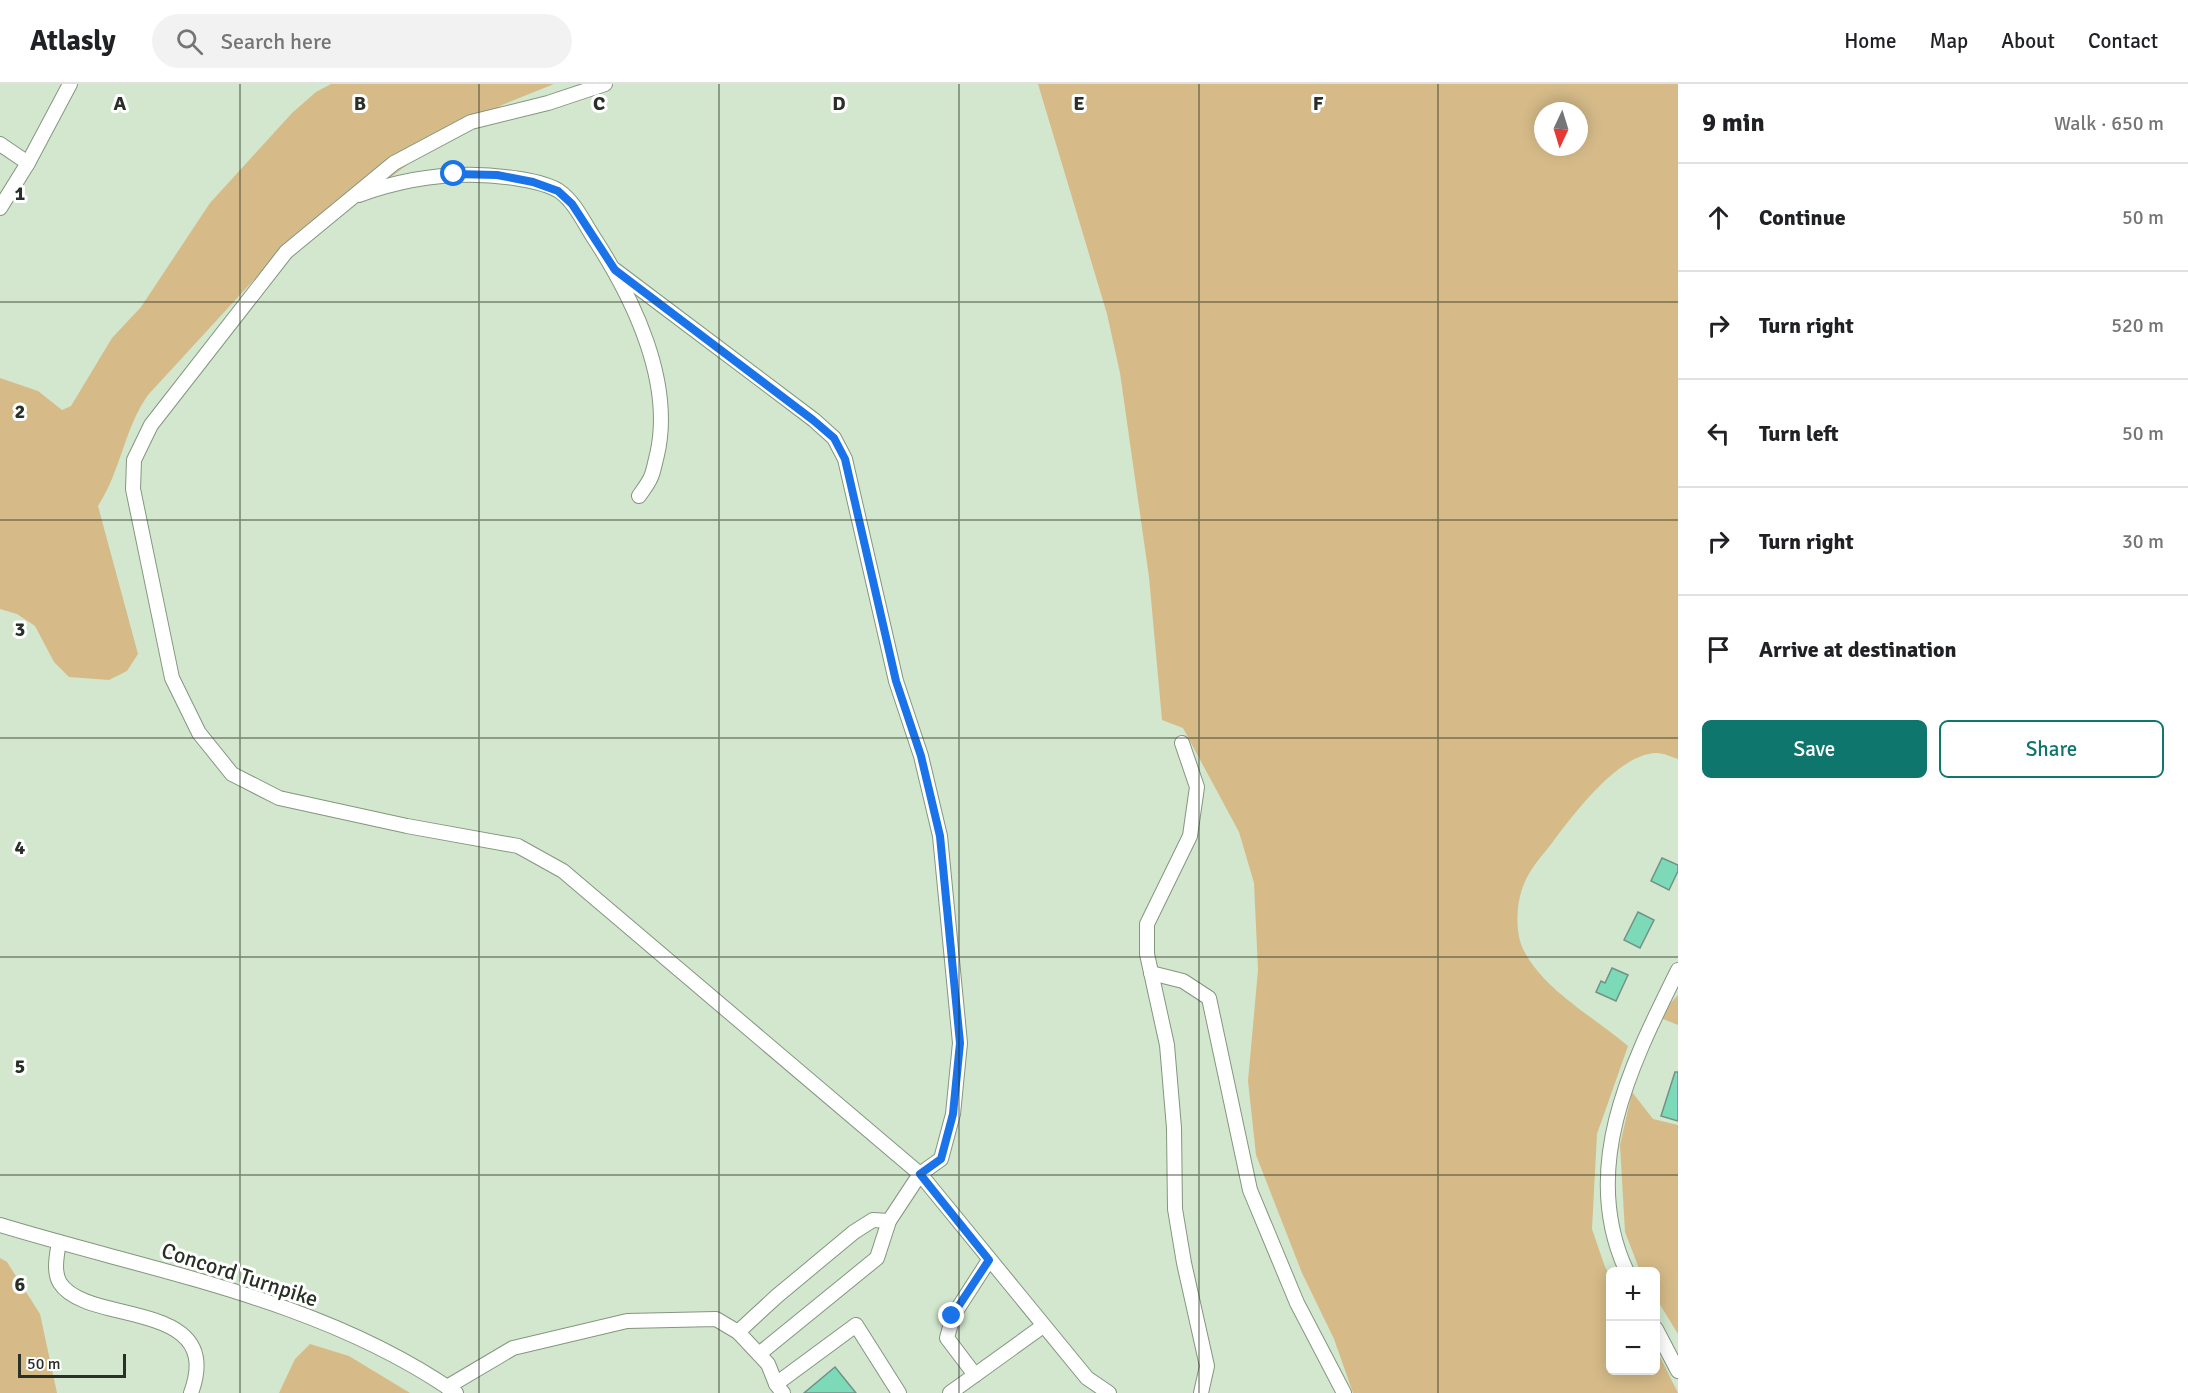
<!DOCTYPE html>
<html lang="en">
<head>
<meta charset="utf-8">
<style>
	body { margin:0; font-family:Signika,sans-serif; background:#f2f2f2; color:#202124 }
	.controls { position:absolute; right:18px; bottom:18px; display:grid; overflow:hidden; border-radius:9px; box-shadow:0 3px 15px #0003 }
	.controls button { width:54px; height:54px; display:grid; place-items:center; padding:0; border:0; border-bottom:2px solid #e0e0e0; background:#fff; color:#202124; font:30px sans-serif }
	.compass { position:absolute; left:1534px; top:18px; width:54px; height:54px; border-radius:50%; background:#fff; box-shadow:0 3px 15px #0003; rotate:184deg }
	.scale { position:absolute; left:18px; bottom:15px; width:108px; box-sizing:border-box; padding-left:6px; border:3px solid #293127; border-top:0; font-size:16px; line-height:21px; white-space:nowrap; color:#293127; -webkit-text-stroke:4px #fff; paint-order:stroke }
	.stop { position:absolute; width:18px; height:18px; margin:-14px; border:4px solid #1a73e8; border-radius:50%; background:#fff }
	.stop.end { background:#1a73e8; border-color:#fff; box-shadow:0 2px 6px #0008 }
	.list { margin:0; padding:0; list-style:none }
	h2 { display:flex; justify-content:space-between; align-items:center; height:78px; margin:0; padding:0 24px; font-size:26px }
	h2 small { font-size:20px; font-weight:400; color:#757577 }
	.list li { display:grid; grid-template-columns:39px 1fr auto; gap:18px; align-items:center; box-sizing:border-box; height:108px; padding:0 24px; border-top:2px solid #e0e0e0 }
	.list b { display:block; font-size:22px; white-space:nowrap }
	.list em { font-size:20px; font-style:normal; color:#757577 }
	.actions { display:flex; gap:12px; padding:18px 24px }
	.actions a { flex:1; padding:14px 0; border:2px solid #0f766e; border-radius:9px; text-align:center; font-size:21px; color:#0f766e }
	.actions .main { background:#0f766e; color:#fff }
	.icon { flex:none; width:33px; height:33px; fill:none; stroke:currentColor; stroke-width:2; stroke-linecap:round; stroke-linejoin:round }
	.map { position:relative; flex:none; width:1678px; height:1309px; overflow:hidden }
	header { display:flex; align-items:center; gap:36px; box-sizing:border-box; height:84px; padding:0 30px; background:#fff; border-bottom:2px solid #e0e0e0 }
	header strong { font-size:28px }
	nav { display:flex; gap:33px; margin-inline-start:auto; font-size:21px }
	.search { width:420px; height:54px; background:#f2f2f2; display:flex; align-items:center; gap:15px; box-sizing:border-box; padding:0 21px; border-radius:33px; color:#757577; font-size:22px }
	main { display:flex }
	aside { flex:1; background:#fff }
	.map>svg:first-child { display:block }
</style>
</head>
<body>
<header>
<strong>Atlasly</strong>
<div class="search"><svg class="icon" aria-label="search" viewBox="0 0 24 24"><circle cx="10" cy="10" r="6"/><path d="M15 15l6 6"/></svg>Search here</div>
<nav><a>Home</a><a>Map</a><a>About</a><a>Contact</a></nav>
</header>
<main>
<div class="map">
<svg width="1678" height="1309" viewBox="0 0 1678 1309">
	<rect width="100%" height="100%" fill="#d2e7cd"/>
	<g fill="#d6bb89" fill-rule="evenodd">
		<path d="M331,0H554L502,21L429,65L261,188L148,311C124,345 121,387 98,422L138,570L127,587L109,596L69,593L54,578L35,542L17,530L0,525V294L38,307L62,326L71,322L112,254L141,223L210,119L292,29L316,8Z"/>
		<path d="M1038,0H1678V675C1671,673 1664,669 1656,669C1618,670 1573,731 1552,759C1541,773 1528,787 1522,805C1516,823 1515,850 1524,867C1545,907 1594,933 1628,962L1597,1050L1592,1145L1605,1183L1610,1192V1286H1656V1265L1678,1309H1353L1334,1255L1302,1189L1256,1071L1248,997L1258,886L1254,799L1239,748L1183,644L1162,636L1149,493L1120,289L1107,230ZM1543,27H1579V63H1543Z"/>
		<path d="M1678,911V941L1663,935L1665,925Z"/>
		<path d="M1632,1008L1653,1035L1678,1041V1250L1656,1214V1188L1640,1187L1625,1148L1620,1061Z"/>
		<path d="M0,1174L7,1178L40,1230L57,1309H0Z"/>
		<path d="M310,1260L349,1272L410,1309H279L295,1275Z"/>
	</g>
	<g fill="#7ddab9" stroke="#719285" stroke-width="1.5">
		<path d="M1662,774L1678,781V787L1669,806L1651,797Z"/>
		<path d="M1638,828L1654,836L1640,864L1624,856Z"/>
		<path d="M1612,884L1628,891L1616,917L1596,908L1601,897L1605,899Z"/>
		<path d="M1675,988H1678V1037L1661,1032Z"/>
		<path d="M835,1283L856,1309H804Z"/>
	</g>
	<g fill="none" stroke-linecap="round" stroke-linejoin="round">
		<g stroke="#83977f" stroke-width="16">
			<g id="minor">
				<path d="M605,0L548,19L471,38L394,79L286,168L151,341L134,376L133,405L172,594L199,649L232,690L279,714L407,742L518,762L563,787L920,1090L1087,1294L1109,1309"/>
				<path d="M0,60L28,79"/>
				<path d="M359,111C411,92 465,86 520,95C532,97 548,100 559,107C575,118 584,139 594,154C633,214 674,298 657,371C655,378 654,386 651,393C648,400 643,406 639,412"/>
				<path d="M0,124L28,79L70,0"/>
				<path d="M615,186L814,336L834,354L845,375L896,597L921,672L940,752L960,959L953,1030L941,1075L920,1090L889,1137L877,1174L759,1270"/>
				<path d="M1182,659L1197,703L1190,752L1147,840V870L1167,961L1174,1044L1175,1125L1184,1179L1207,1282L1201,1309"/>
				<path d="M1151,889L1183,897L1209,914L1250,1106L1297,1219L1344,1309"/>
				<path d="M0,1141C154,1188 321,1215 456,1309"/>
				<path d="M59,1158C57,1170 53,1188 60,1199C87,1242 226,1214 191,1309"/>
				<path d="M1627,1188C1578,1084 1632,979 1678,886"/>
				<path d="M1656,1245L1678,1287"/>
				<path d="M738,1248L777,1212L854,1148L873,1136L889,1137"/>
				<path d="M975,1291L947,1254L953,1232L989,1176"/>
				<path d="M776,1300L856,1241L899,1309"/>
				<path d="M447,1303L513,1264L627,1237L716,1235L738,1248L768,1280L776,1300L783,1309"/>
				<path d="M950,1309L1043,1242"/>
			</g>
		</g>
		<use href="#minor" stroke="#fff" stroke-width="14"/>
	</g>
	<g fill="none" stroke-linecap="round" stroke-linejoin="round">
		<path stroke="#1a73e8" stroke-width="8" d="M454,90L497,91L533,98L558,107L572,120L615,186L813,336L834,354L845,375L896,597L921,672L940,752L960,959L953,1030L941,1075L920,1090L989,1176L952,1232"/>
	</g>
	<path fill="none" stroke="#293127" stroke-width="1.5" stroke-opacity="0.55" d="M240,0V1309M479,0V1309M719,0V1309M959,0V1309M1199,0V1309M1438,0V1309M0,218H1678M0,436H1678M0,654H1678M0,873H1678M0,1091H1678"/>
	<g text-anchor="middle" stroke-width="6" stroke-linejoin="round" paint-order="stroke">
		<g font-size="22" fill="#293127" stroke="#fff">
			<text transform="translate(240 1190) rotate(18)" y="8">Concord Turnpike</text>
		</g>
	</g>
	<g font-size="20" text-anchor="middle" font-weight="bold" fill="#293127" stroke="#fff" stroke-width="6" stroke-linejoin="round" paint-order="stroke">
		<text x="120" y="26">A</text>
		<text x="360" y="26">B</text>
		<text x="599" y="26">C</text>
		<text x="839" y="26">D</text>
		<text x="1079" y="26">E</text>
		<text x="1318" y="26">F</text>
		<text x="20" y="116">1</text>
		<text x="20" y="334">2</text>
		<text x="20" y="552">3</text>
		<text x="20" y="770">4</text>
		<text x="20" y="989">5</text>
		<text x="20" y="1207">6</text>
	</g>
</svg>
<div class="controls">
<button>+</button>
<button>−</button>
</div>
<svg class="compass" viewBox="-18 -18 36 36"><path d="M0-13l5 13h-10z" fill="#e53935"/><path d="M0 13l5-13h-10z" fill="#757577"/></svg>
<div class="scale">50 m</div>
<div class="stop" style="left:454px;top:90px"></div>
<div class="stop end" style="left:952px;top:1232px"></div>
</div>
<aside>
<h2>9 min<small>Walk · 650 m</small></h2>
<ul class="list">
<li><svg class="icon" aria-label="ahead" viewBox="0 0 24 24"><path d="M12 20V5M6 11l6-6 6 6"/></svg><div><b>Continue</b></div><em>50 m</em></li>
<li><svg class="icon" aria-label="right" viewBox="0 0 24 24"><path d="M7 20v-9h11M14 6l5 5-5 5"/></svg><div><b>Turn right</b></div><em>520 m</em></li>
<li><svg class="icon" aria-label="left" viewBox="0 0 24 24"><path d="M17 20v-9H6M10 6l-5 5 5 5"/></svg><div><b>Turn left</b></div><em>50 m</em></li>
<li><svg class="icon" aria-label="right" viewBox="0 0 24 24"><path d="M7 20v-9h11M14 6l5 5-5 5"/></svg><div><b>Turn right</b></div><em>30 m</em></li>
<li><svg class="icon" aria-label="arrive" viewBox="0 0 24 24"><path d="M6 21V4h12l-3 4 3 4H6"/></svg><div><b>Arrive at destination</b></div></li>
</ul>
<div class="actions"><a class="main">Save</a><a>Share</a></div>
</aside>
</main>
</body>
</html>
